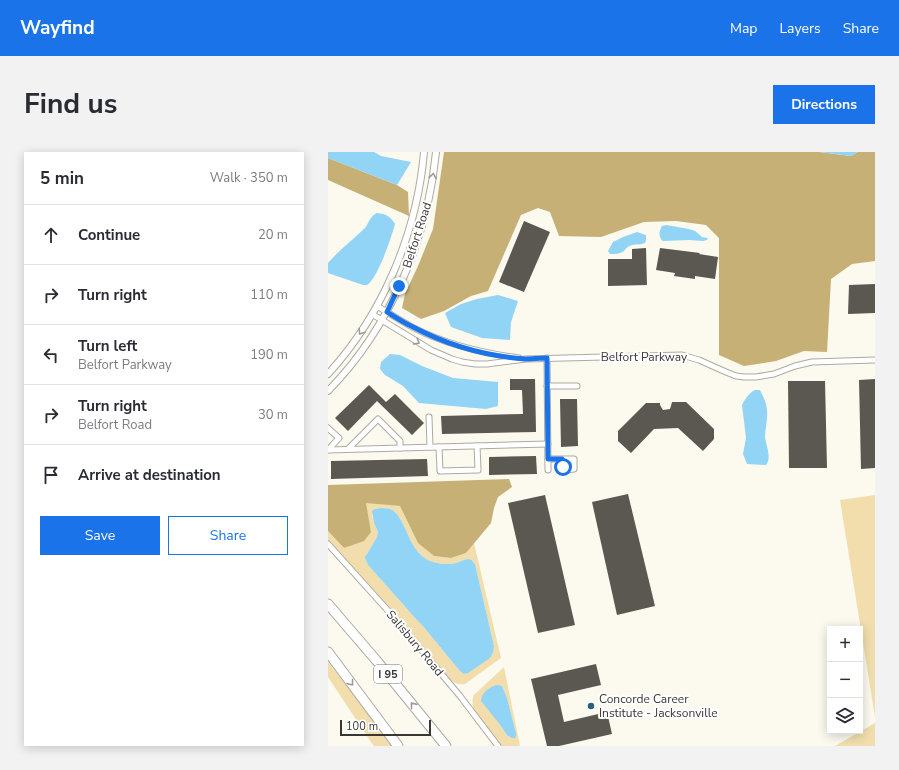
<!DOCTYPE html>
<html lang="en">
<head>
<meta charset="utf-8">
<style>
	body { margin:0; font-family:"Nunito Sans",sans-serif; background:#f2f2f3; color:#2b2b33 }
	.controls { position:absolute; right:12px; bottom:12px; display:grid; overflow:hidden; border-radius:0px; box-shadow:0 2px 10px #0003 }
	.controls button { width:36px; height:36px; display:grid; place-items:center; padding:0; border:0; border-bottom:1px solid #e1e1e2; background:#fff; color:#2b2b33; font:20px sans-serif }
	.scale { position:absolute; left:12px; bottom:10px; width:91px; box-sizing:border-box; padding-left:4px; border:2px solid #383733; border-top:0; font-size:11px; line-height:14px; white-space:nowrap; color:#383733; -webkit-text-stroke:3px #fff; paint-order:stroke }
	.stop { position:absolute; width:12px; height:12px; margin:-9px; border:3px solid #1a73e8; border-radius:50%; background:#fff }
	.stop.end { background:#1a73e8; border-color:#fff; box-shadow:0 1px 4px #0008 }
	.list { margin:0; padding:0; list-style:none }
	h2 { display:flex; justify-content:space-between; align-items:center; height:52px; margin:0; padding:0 16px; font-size:17px }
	h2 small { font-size:13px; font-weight:400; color:#7c7c81 }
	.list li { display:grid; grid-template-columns:26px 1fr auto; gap:12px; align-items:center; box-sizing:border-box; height:60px; padding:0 16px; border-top:1px solid #e1e1e2 }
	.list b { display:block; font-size:15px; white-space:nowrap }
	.list p { margin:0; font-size:13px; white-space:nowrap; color:#7c7c81 }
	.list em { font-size:13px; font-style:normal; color:#7c7c81 }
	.actions { display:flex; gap:8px; padding:12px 16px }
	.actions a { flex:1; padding:9px 0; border:1px solid #1a73e8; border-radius:0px; text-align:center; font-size:14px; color:#1a73e8 }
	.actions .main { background:#1a73e8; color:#fff }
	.icon { flex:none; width:22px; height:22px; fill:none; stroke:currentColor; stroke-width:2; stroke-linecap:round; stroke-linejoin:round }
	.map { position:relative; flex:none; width:547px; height:594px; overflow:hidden; border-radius:0px }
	header { display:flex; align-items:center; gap:24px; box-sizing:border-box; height:56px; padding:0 20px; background:#1a73e8; color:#fff }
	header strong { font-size:19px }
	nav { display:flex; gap:22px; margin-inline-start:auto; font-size:14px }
	.intro { display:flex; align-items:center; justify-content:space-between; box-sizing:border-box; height:96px; padding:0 24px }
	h1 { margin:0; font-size:28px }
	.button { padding:10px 18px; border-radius:0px; background:#1a73e8; color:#fff; font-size:14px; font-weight:700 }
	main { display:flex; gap:24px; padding:0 24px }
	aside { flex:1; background:#fff; border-radius:0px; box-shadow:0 2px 10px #0003 }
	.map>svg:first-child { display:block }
</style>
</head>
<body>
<header>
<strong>Wayfind</strong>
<nav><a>Map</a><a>Layers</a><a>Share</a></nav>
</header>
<div class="intro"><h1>Find us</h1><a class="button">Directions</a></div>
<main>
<aside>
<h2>5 min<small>Walk · 350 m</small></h2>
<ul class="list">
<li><svg class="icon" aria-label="ahead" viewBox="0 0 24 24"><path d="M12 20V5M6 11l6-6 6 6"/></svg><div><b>Continue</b></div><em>20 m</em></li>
<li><svg class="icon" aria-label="right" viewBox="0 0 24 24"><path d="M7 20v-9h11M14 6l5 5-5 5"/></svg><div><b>Turn right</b></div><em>110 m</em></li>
<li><svg class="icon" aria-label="left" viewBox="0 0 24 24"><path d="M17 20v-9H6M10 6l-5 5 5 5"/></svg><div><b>Turn left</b><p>Belfort Parkway</p></div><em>190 m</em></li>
<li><svg class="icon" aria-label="right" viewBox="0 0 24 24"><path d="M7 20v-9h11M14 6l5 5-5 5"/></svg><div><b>Turn right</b><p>Belfort Road</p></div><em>30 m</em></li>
<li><svg class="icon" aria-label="arrive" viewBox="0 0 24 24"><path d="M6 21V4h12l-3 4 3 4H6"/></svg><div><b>Arrive at destination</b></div></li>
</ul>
<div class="actions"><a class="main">Save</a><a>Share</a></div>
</aside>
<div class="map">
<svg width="547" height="594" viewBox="0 0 547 594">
	<rect width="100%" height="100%" fill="#fcf9ef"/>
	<g fill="#f1deac" fill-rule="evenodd">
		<path d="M547,343V565L512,348Z"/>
		<path d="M37,350L72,354L90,390L106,404L123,406L138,401L146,391L173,506L137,532C130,533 126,531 121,527L85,483L0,388V379L16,396L43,380ZM53,356C55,356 59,356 62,357C72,360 79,382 84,391C87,397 92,403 98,407C106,412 120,413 128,411C132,410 136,407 140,407C144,407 145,410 147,412L166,494L131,518L94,473L88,467L40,413L37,406V404L39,402L49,385L50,380L46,371L44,364L47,357Z"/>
		<path d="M0,510L65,594H46L45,593L0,525Z"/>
		<path d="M176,515L192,594H173L146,558C144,552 144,548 146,543ZM174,534L179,546L188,581L179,583L170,570Z"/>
		<path d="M547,571V594H507Z"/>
	</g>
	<g fill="#c6b075">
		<path d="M116,0H491L523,4L530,0H547V109L524,112L503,127L499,200L476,199L448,209L416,214L391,203V86L378,73L348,69L316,70L273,85L231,84L222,60L210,56L193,63L160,139L143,144L116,159L93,167L74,156L77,142L90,114L105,77Z"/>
		<path d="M0,6L69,33L80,40L81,64L0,28Z"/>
		<path d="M181,327L184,335L170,345L166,356L163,371L138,401L123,406L106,404L90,391L72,354L38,351L43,380L36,389L16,396L0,379V333Z"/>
	</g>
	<g fill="#91d4f5">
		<path d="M0,0H46L53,4L83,10L69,33L0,6Z"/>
		<path d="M491,0H530L523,4Z"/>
		<path d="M49,61C58,62 62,64 67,72C63,86 50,126 39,133H35L0,121V111C11,98 25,88 37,76C41,71 42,64 49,61Z"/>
		<path d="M338,73L361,77L367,79L374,85L380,86L379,88L375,89L361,88L335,89C330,85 331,79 334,74Z"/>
		<path d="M309,80L318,83V88L317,91C313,93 309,92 304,93C300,94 298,96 296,99C292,102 287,102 282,102L280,99L285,90L295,85Z"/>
		<path d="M170,143L190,149L183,170L182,188L154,186L123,175L117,161L133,152L149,147Z"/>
		<path d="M62,202L72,203L94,214L125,226L170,230V254L158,257L91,251L75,234L57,223L52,217L53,210Z"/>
		<path d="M427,238H432C435,245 439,251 439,259C440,268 437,277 437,285C438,294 444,305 438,313L419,312L415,302L418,286L414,253C417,247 421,241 427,238Z"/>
		<path d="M53,356C55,356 59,356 62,357C72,360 79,382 84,391C87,397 92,403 98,407C106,412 120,413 128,411C132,410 136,407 140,407C144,407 145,410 147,412L166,494L165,500L162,506L140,521L136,522L131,518L94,473L88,467L40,413L37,406V404L39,402L49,385L50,380L46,371L44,359L47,357Z"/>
		<path d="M170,533L174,534L179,546L188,581V584L187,586H184L179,583L170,570L153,549C154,540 162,534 170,533Z"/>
	</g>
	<g fill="#5a5850">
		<path d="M196,69L222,80L196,140L171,130Z"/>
		<path d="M318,96L319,133L280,134V107H304V97Z"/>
		<path d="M332,96L372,101L371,102L390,105L387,127L367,124V127L346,124L347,121L328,118Z"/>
		<path d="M547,132V161L520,162L521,133Z"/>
		<path d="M182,227H207L208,280L114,282L113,264L195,262L194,238H182Z"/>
		<path d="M547,227V316L533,317L531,228Z"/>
		<path d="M460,229H497L499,316H461Z"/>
		<path d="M41,233L58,250L67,242L96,271L84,283L49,249L20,279L7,266Z"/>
		<path d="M232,247H249L250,294L233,295Z"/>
		<path d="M344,250H358L386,277V287L375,299L350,276L326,277L303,301L290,289V279L318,251H332V253L335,258L342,257L343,254Z"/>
		<path d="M208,304L209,322L161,323V305Z"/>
		<path d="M99,307L100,324L3,327V309Z"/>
		<path d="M300,342L327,454L289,463L264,350Z"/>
		<path d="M217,343L247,473L210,481L180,351Z"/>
		<path d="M268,512L273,533L230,543L236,570L279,560L284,582L231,594H219L203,527Z"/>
	</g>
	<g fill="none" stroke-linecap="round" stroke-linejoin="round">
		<g stroke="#adaaa1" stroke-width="7">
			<g id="minor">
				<path d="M49,154C61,161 73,169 86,176C119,193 154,201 191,206"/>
				<path d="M44,162L103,198L124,207L134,210L147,212H159L198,207L354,203L371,208L398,220L408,224L416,225H428L446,222L467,214L484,210L547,208"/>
				<path d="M219,206L220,318"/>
				<path d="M219,234H249"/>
				<path d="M101,265L102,295"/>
				<path d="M0,276L11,286L0,298"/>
				<path d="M111,295L112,319L150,318L149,294"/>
				<path d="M20,297L50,267L72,289V296"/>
				<path d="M0,298L220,292"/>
				<path d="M220,307H246V317L238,318L235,315L234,307"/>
				<path d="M0,392L63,462L132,544L170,594"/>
			</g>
		</g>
		<g stroke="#adaaa1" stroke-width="8">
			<g id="tertiary">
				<path d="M0,222C55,162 89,81 96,0"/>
				<path d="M0,239C61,177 100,87 108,0"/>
			</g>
		</g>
		<g stroke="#adaaa1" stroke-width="11">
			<g id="motorway">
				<path d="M0,452L48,508L118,594"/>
				<path d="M0,500L70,594"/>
			</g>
		</g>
		<use href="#minor" stroke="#fff" stroke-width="5"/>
		<use href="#tertiary" stroke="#fff" stroke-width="6"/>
		<use href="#motorway" stroke="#fff" stroke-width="9"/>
	</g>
	<defs><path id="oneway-chevron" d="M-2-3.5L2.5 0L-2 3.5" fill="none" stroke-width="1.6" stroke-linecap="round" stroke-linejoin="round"/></defs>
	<g stroke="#9c9b99">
		<use href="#oneway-chevron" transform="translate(105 24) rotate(-81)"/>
		<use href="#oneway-chevron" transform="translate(33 180) rotate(123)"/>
		<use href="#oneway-chevron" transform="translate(89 190) rotate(32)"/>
		<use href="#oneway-chevron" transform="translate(23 531) rotate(53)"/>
		<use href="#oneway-chevron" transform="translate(85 553) rotate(-129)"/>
	</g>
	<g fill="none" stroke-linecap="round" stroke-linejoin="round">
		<path stroke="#1a73e8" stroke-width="5" d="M71,134L59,160C67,165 76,171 85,175C119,193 159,204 197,207C204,207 212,206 219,206L220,307H234L235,315"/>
	</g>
	<circle fill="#28617a" stroke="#fff" stroke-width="1.5" cx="263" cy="554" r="4"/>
	<g text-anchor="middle" stroke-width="4" stroke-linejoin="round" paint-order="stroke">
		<rect fill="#fff" stroke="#747370" stroke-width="1" x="46" y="513" width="28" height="18" rx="3"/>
		<g font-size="11" font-weight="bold" fill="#383733">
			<text x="60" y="526">I 95</text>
		</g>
		<g font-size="12" fill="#383733" stroke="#fff">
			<text transform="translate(89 83) rotate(-72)" y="4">Belfort Road</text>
			<text x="316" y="209">Belfort Parkway</text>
			<text transform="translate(87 491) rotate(50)" y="4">Salisbury Road</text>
		</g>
		<g font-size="12" fill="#383733" stroke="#fff" text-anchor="start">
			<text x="271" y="551">Concorde Career<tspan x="271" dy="14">Institute - Jacksonville</tspan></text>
		</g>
	</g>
</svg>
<div class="controls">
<button>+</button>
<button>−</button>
<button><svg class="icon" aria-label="layers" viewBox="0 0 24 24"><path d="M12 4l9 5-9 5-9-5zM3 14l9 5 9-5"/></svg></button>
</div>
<div class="scale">100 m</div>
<div class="stop" style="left:235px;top:315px"></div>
<div class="stop end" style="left:71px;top:134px"></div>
</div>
</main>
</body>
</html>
